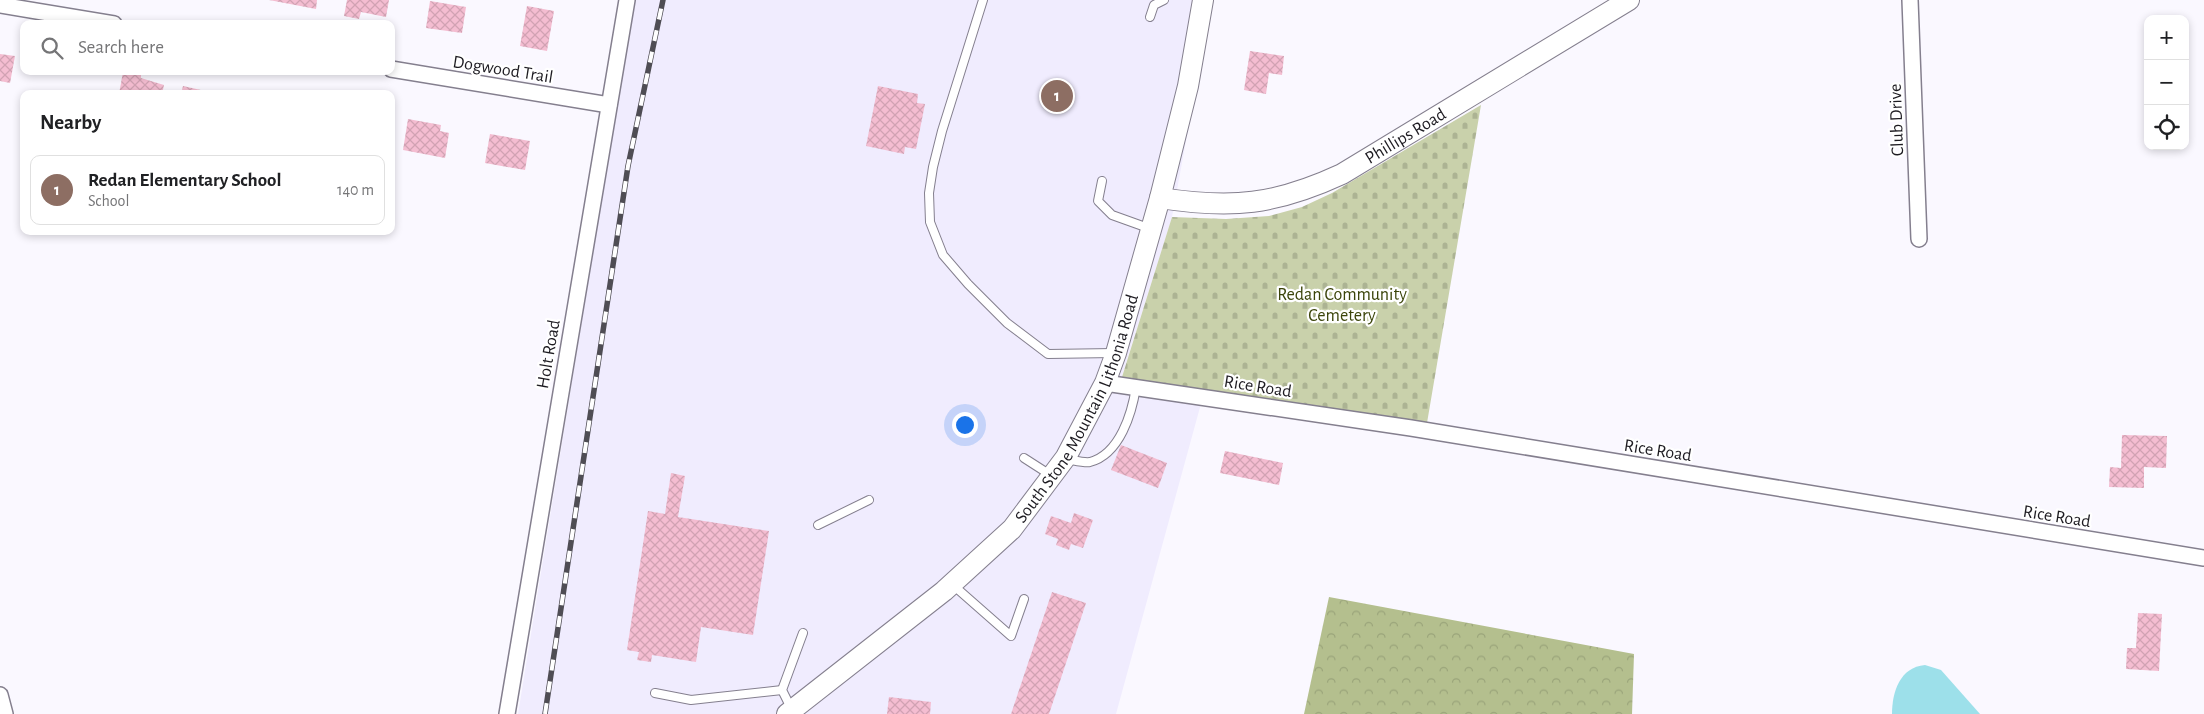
<!DOCTYPE html>
<html lang="en">
<head>
<meta charset="utf-8">
<style>
	body { margin:0; font-family:"Alegreya Sans",sans-serif; background:#f2f2f2; color:#202124 }
	.controls { position:absolute; right:15px; top:15px; display:grid; overflow:hidden; border-radius:10px; box-shadow:0 2px 8px #0003 }
	.controls button { width:45px; height:45px; display:grid; place-items:center; padding:0; border:0; border-bottom:1px solid #e0e0e0; background:#fff; color:#202124; font:25px sans-serif }
	.you { position:absolute; left:964px; top:424px; width:18px; height:18px; margin:-12px; border:4px solid #fff; border-radius:50%; background:#1a73e8; box-shadow:0 0 0 8px #1a73e833 }
	.badge { display:grid; place-items:center; width:32px; height:32px; border-radius:50%; background:#111827; color:#fff; font-size:16px; font-weight:700 }
	.pin { position:absolute; translate:-50% -50%; border:2px solid #fff; box-shadow:0 1px 5px #0006 }
	.list { margin:0; padding:0; list-style:none }
	h2 { display:flex; justify-content:space-between; align-items:center; height:65px; margin:0; padding:0 20px; font-size:21px }
	h2 small { font-size:16px; font-weight:400; color:#757577 }
	.list li { display:grid; grid-template-columns:32px 1fr auto; gap:15px; align-items:center; box-sizing:border-box; height:70px; margin:0 10px 10px; padding:0 10px; border:1px solid #e0e0e0; border-radius:10px }
	.list b { display:block; font-size:19px; white-space:nowrap }
	.list p { margin:0; font-size:16px; white-space:nowrap; color:#757577 }
	.list em { font-size:16px; font-style:normal; color:#757577 }
	.icon { flex:none; width:28px; height:28px; fill:none; stroke:currentColor; stroke-width:2; stroke-linecap:round; stroke-linejoin:round }
	.map { position:relative; flex:none; width:2204px; height:714px; overflow:hidden }
	.search { position:absolute; background:#fff; box-shadow:0 2px 8px #0003; left:20px; top:20px; width:375px; height:55px; display:flex; align-items:center; gap:12px; box-sizing:border-box; padding:0 18px; border-radius:10px; color:#757577; font-size:19px }
	.panel { position:absolute; background:#fff; box-shadow:0 2px 8px #0003; left:20px; top:90px; width:375px; height:145px; border-radius:10px }
	.map>svg:first-child { display:block }
</style>
</head>
<body>
<div class="map">
<svg width="2204" height="714" viewBox="0 0 2204 714">
	<defs>
		<pattern id="forest-crowns" width="20" height="18" patternUnits="userSpaceOnUse" patternTransform="scale(1.25)"><rect width="20" height="18" fill="#b4bf8e"/><path d="M2 6a3 3 0 1 1 6 0M12 15a3 3 0 1 1 6 0" fill="none" stroke="#9aa47a"/></pattern>
		<pattern id="cemetery-stones" width="16" height="16" patternUnits="userSpaceOnUse" patternTransform="scale(1.25)"><rect width="16" height="16" fill="#c9d1ab"/><path d="M2 7V4a2 2 0 0 1 4 0v3zM10 15v-3a2 2 0 0 1 4 0v3z" fill="#acb393"/></pattern>
		<pattern id="building-cross-hatch" width="8" height="8" patternUnits="userSpaceOnUse" patternTransform="scale(1.25)"><rect width="8" height="8" fill="#f4bdd1"/><path d="M0 0l8 8M0 8l8-8" fill="none" stroke="#d1a2b3"/></pattern>
	</defs>
	<rect width="100%" height="100%" fill="#faf8ff"/>
	<path fill="#f0ecfe" d="M634,0H1212L1172,217L1122,376L1205,389L1116,714H518Z"/>
	<path fill="url(#forest-crowns)" d="M1329,597L1634,654L1632,714H1304Z"/>
	<path fill="url(#cemetery-stones)" d="M1481,105L1427,423L1122,377L1172,217L1226,219L1269,216L1302,207L1332,193Z"/>
	<path fill="#9de0ea" d="M1925,665L1941,670L1980,714H1892C1892,692 1900,667 1925,665Z"/>
	<g fill="url(#building-cross-hatch)">
		<path d="M269,0H317L316,9Z"/>
		<path d="M347,0H389L386,17L361,12L359,19L344,16Z"/>
		<path d="M430,1L466,7L462,33L426,28Z"/>
		<path d="M527,6L554,11L547,51L520,46Z"/>
		<path d="M1250,51L1284,56L1282,75L1269,73L1266,94L1244,90Z"/>
		<path d="M0,54L15,56L10,83L0,81Z"/>
		<path d="M123,72L141,75V78L164,85L162,94H119Z"/>
		<path d="M183,86L214,93V94H181Z"/>
		<path d="M878,86L918,94L917,103L925,104L916,149L905,147L904,154L866,146Z"/>
		<path d="M408,119L441,125L440,131L449,133L445,158L403,150Z"/>
		<path d="M490,134L530,141L525,170L485,163Z"/>
		<path d="M2122,435L2167,436L2166,468L2144,467V488L2109,487L2110,467L2121,468Z"/>
		<path d="M1121,445L1167,463L1158,488L1111,470Z"/>
		<path d="M1225,451L1283,463L1279,485L1220,473Z"/>
		<path d="M671,473L685,476L678,517L769,531L753,635L701,627L696,662L652,655L651,662L637,660L639,652L627,650L648,511L665,514Z"/>
		<path d="M1074,513L1093,520L1083,548L1071,544L1069,550L1056,545L1058,539L1045,534L1051,516L1071,523Z"/>
		<path d="M1052,592L1086,603L1049,714H1011Z"/>
		<path d="M2138,613L2162,614L2159,671L2126,669L2127,648H2136Z"/>
		<path d="M889,697L931,702L930,714H887Z"/>
	</g>
	<g fill="none" stroke-linecap="round" stroke-linejoin="round">
		<g stroke="#847f8e" stroke-width="10">
			<g id="lane">
				<path d="M983,0L942,131L933,167L929,193L930,222L943,255L968,284L1007,323L1048,354L1114,353"/>
				<path d="M1150,17L1154,5L1164,0"/>
				<path d="M1102,181L1098,201L1112,215L1151,229"/>
				<path d="M1024,458L1052,476"/>
				<path d="M1066,459C1073,460 1084,463 1090,462C1120,454 1132,413 1136,387"/>
				<path d="M818,525L869,500"/>
				<path d="M953,585L1011,636L1024,599"/>
				<path d="M655,693L691,700L782,690"/>
				<path d="M791,708L782,690L803,633"/>
			</g>
		</g>
		<g stroke="#847f8e" stroke-width="18">
			<g id="street">
				<path d="M1910,0L1919,239"/>
				<path d="M0,5L114,24"/>
				<path d="M391,69L609,105"/>
				<path d="M1105,383L1411,428L2204,558"/>
				<path d="M0,695L5,714"/>
				<path d="M507,714L627,0"/>
			</g>
		</g>
		<g stroke="#847f8e" stroke-width="22">
			<g id="secondary">
				<path id="s1" d="M1160,198C1232,209 1275,205 1342,174L1629,0"/>
				<path id="s2" d="M787,714L944,591L1012,529L1066,457L1105,383L1116,353L1160,198L1188,86L1203,0"/>
			</g>
		</g>
		<use href="#lane" stroke="#fff" stroke-width="8"/>
		<use href="#street" stroke="#fff" stroke-width="15"/>
		<use href="#secondary" stroke="#fff" stroke-width="20"/>
		<g stroke="#4f4d54" stroke-width="5.5">
			<path id="rail" d="M545,714L628,166L663,0"/>
		</g>
		<use href="#rail" stroke="#fff" stroke-width="4" stroke-dasharray="11" stroke-linecap="butt"/>
	</g>
	<g text-anchor="middle" stroke-width="4.5" stroke-linejoin="round" paint-order="stroke">
		<g font-size="18" fill="#1d1b21" stroke="#fff">
			<text transform="translate(503 69) rotate(9)" y="6">Dogwood Trail</text>
			<text transform="translate(1896 120) rotate(-92)" y="6">Club Drive</text>
			<text dy="6" stroke="none"><textPath href="#s1" startOffset="261">Phillips Road</textPath></text>
			<text transform="translate(548 354) rotate(-80)" y="6">Holt Road</text>
			<text transform="translate(1258 386) rotate(9)" y="6">Rice Road</text>
			<text dy="6" stroke="none"><textPath href="#s2" startOffset="430">South Stone Mountain Lithonia Road</textPath></text>
			<text transform="translate(1658 450) rotate(9)" y="6">Rice Road</text>
			<text transform="translate(2057 516) rotate(9)" y="6">Rice Road</text>
		</g>
		<g font-size="18" fill="#3b440a" stroke="#fff">
			<text x="1342" y="300">Redan Community<tspan x="1342" dy="21">Cemetery</tspan></text>
		</g>
	</g>
</svg>
<div class="controls">
<button>+</button>
<button>−</button>
<button><svg class="icon" aria-label="locate" viewBox="0 0 24 24"><circle cx="12" cy="12" r="6"/><path d="M12 2v4M12 18v4M2 12h4M18 12h4"/></svg></button>
</div>
<div class="you"></div>
<div class="pin badge" style="left:1057px;top:96px;background:#8d6e63">1</div>
<div class="search"><svg class="icon" aria-label="search" viewBox="0 0 24 24"><circle cx="10" cy="10" r="6"/><path d="M15 15l6 6"/></svg>Search here</div>
<section class="panel">
<h2>Nearby<small></small></h2>
<ul class="list">
<li><span class="badge" style="background:#8d6e63">1</span><div><b>Redan Elementary School</b><p>School</p></div><em>140 m</em></li>
</ul>
</section>
</div>
</body>
</html>
